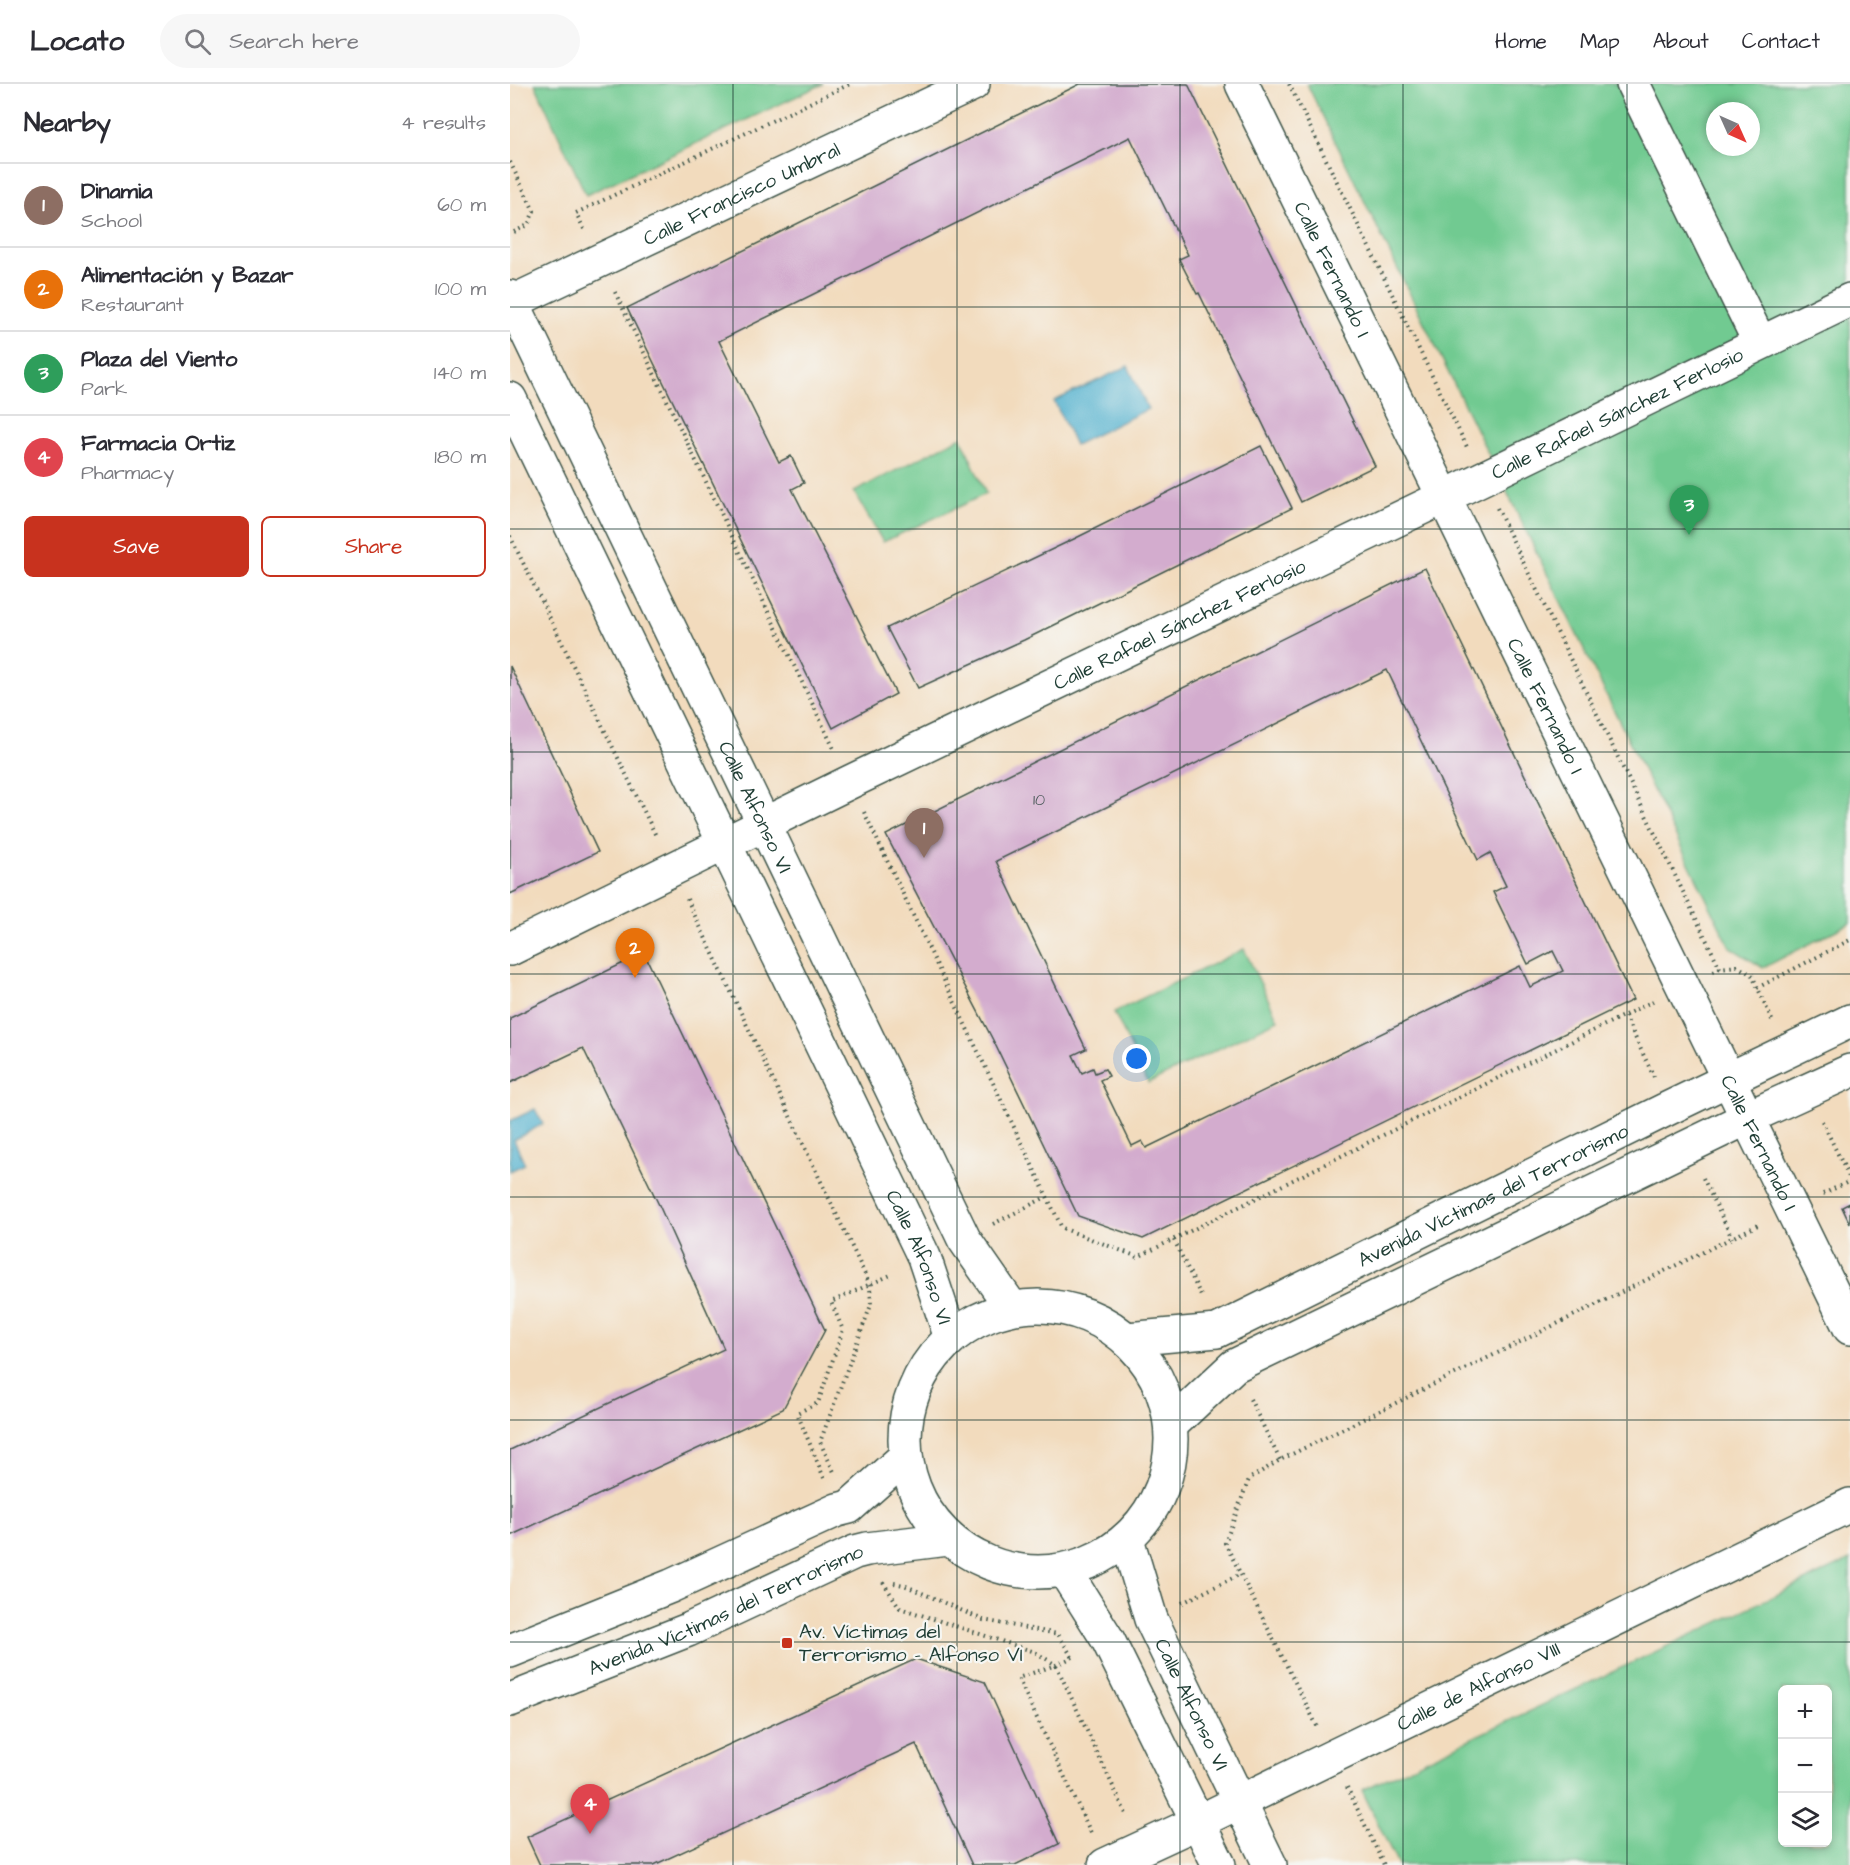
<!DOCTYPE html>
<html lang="en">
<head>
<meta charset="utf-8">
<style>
	body { margin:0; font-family:"Architects Daughter",sans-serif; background:#f7f7f7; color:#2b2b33 }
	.controls { position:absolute; right:18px; bottom:18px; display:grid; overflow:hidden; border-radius:9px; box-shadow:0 3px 9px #0003 }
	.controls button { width:54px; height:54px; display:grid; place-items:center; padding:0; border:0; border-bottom:2px solid #e1e1e2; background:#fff; color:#2b2b33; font:30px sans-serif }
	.compass { position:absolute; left:1196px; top:18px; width:54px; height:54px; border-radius:50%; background:#fff; box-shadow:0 3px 9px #0003; rotate:135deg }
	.you { position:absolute; left:627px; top:975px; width:21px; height:21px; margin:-15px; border:4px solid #fff; border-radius:50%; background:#1a73e8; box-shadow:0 0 0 9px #1a73e833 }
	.badge { display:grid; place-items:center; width:39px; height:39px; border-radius:50%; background:#c8321e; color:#fff; font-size:20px; font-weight:700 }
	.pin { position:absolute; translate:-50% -50px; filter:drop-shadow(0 2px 3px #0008) }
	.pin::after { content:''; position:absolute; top:32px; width:21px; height:18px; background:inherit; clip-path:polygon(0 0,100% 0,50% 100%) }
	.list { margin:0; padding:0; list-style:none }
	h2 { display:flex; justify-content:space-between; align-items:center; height:78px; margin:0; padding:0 24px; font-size:26px }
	h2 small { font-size:20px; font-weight:400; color:#7c7c81 }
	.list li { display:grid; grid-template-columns:39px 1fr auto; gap:18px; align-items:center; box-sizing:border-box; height:84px; padding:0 24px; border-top:2px solid #e1e1e2 }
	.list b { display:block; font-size:22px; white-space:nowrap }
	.list p { margin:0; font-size:20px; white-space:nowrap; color:#7c7c81 }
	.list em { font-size:20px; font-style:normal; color:#7c7c81 }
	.actions { display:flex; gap:12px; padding:18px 24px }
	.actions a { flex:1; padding:14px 0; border:2px solid #c8321e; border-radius:9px; text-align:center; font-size:21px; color:#c8321e }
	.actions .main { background:#c8321e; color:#fff }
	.icon { flex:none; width:33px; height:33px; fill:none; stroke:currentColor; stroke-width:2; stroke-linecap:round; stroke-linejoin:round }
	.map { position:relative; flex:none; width:1340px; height:1781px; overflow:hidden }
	header { display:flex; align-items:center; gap:36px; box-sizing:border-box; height:84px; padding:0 30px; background:#fff; border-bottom:2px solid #e1e1e2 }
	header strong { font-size:28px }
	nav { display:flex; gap:33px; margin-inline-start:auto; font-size:21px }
	.search { width:420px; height:54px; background:#f7f7f7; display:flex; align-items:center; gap:15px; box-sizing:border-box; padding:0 21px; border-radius:33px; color:#7c7c81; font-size:22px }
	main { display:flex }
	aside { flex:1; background:#fff }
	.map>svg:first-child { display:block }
</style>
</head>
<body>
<header>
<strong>Locato</strong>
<div class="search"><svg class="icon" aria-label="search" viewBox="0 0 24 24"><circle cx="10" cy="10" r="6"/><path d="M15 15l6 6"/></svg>Search here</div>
<nav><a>Home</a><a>Map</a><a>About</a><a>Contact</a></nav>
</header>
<main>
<aside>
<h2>Nearby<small>4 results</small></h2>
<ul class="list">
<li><span class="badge" style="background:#8d6e63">1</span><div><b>Dinamia</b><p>School</p></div><em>60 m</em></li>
<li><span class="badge" style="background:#e8710a">2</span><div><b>Alimentación y Bazar</b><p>Restaurant</p></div><em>100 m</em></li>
<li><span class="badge" style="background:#2e9e5b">3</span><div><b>Plaza del Viento</b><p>Park</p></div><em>140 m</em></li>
<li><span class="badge" style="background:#e0444e">4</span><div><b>Farmacia Ortiz</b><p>Pharmacy</p></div><em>180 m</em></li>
</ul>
<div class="actions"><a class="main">Save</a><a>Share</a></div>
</aside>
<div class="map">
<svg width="1340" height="1781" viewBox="0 0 1340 1781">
	<rect width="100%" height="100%" fill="#f6f6f2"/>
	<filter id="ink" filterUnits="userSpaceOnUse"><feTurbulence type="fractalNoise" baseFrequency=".0167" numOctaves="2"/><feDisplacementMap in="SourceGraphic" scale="12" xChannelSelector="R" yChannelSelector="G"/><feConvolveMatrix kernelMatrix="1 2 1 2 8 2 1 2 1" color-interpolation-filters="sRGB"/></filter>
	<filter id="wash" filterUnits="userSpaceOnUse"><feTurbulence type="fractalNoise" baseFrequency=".008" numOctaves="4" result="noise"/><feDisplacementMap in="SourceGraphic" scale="24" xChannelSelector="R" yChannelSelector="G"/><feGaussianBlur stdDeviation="1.35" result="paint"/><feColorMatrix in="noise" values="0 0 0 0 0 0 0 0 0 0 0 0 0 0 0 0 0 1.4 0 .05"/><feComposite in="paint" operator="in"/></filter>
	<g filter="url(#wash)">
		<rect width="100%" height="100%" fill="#f2dbbd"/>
		<g fill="#71ca91" stroke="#488462" stroke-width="1.5" fill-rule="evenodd">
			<path d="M25,0H313L76,111Z"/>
			<path d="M797,0H1340V839L1253,884L1220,863ZM1205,27H1241V63H1205Z"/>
			<path d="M451,353L476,410L373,458L344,408Z"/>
			<path d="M734,865L768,936L638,999L604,928Z"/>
			<path d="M1340,1476V1781H888L852,1706ZM1272,1606H1318V1758H1272Z"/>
		</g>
		<g fill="#4eafcd" stroke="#367680" stroke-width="1.5">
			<path d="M618,282L638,325L565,361L544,317Z"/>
			<path d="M25,1025L33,1040L4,1056L15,1080L0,1087V1037Z"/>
		</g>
		<g id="blocks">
			<g fill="#d3acce" fill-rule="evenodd">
				<path d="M570,0H678L865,382L791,418L689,209L687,210L669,175L678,171L620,53L209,257L269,378L281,372L294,399L282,405L386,610L323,644L117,224Z"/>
				<path d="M751,362L782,424L514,556L408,604L377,544L566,454Z"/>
				<path d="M915,484L1123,916L633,1155L568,1132L484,958L376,751ZM877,586L968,776L980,769L996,802L983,808L1018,880L1043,867L1053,887L1020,903L1010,882L636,1064L632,1057L622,1062L590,996L599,992L595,985L585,989L583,984L572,989L563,971L576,965L486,777Z"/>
				<path d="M0,582L88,768L0,810Z"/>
				<path d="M134,869L315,1246L273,1325L0,1452V1366L214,1265L149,1121L73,964L0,999V934Z"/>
				<path d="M1340,1119V1140L1332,1123Z"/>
				<path d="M406,1575L475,1598L549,1760L505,1781H462L406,1660L144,1781H30L17,1753Z"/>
			</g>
		</g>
	</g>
	<g filter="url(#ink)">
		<use href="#blocks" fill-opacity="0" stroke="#3f5549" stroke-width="1.5"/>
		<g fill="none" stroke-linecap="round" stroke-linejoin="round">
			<g stroke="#3f5549" stroke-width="36">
				<g id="street">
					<path id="s1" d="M732,0L1340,1244"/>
					<path d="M1123,0L1250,259"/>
					<path id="s2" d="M0,213L454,1155L502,1224"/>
					<path id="s3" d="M0,219L463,0"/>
					<path id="s4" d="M0,315L414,1173L441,1254"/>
					<path id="s5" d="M0,865L340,698L934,413L1340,216"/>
					<circle cx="528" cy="1355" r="133"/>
					<path id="s6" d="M617,1255L707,1247L1159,1024L1340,937"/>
					<path d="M661,1341L724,1282L1237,1034L1340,987"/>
					<path id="s7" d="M617,1455L641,1535L760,1781"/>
					<path d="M554,1486L598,1556L709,1781"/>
					<path d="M0,1567L161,1502L327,1426L339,1423L395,1373"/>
					<path id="s8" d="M0,1616L178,1546L345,1468L357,1465L438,1455"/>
					<path id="s9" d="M595,1781L688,1738L1340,1421"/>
				</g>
			</g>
			<g stroke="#3f5549" stroke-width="4" stroke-dasharray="1.5 4.5" stroke-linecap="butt">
				<path d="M779,0L957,363"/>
				<path d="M0,78L24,127L18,141L0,150"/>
				<path d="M74,145L66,129L340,0"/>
				<path d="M105,208L325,667"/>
				<path d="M987,424L1210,884"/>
				<path d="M0,452L147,754"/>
				<path d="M354,728L552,1144L628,1173L1143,917"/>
				<path d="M177,815L360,1201L361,1221L310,1358L325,1390"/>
				<path d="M1203,887L1210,884L1227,882L1242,891L1262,936"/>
				<path d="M1247,904L1340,856"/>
				<path d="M1115,932L1144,993"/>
				<path d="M1312,1037L1340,1095"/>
				<path d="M1193,1094L1222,1154"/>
				<path d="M1313,1110L1340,1097"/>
				<path d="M483,1140L536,1113"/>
				<path d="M664,1156L692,1214"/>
				<path d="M740,1315L770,1376"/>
				<path d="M314,1394L287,1329L308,1319L333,1246L321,1218L383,1190"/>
				<path d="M373,1498L390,1524L525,1568L546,1581L617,1732"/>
				<path d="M384,1499L394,1501L473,1536L548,1550L562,1573"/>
				<path d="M672,1519L731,1490"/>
				<path d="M563,1573L546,1581L508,1594L582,1751"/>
				<path d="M807,1642L715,1459L739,1395L770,1376L1250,1140"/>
				<path d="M837,1703L874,1781"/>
			</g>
			<use href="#street" stroke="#fff" stroke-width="33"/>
		</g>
	</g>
	<path fill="none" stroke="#1f3d34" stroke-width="1.5" stroke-opacity="0.55" d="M223,0V1781M447,0V1781M670,0V1781M893,0V1781M1117,0V1781M0,223H1340M0,445H1340M0,668H1340M0,890H1340M0,1113H1340M0,1336H1340M0,1558H1340"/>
	<rect fill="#c8321e" stroke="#f6f6f2" stroke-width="2" x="271" y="1553" width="12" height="12" rx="3"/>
	<g text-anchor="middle" stroke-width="4.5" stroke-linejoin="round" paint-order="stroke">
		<g font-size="16" fill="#4c595a">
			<text x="529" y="721">10</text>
		</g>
		<g font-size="20" fill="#1f3d34" stroke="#f6f6f2">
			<text dy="7" stroke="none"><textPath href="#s3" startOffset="256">Calle Francisco Umbral</textPath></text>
			<text dy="7" stroke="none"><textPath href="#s1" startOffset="206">Calle Fernando I</textPath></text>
			<text dy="7" stroke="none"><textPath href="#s5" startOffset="1230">Calle Rafael Sánchez Ferlosio</textPath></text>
			<text dy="7" stroke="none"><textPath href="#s5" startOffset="744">Calle Rafael Sánchez Ferlosio</textPath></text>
			<text dy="7" stroke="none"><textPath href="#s1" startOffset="692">Calle Fernando I</textPath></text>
			<text dy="7" stroke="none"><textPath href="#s2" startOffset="566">Calle Alfonso VI</textPath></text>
			<text dy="7" stroke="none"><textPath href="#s1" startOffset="1178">Calle Fernando I</textPath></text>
			<text dy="7" stroke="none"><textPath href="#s6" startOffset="398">Avenida Víctimas del Terrorismo</textPath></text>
			<text dy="7" stroke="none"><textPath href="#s4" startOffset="951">Calle Alfonso VI</textPath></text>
			<text dy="7" stroke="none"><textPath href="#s8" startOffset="234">Avenida Víctimas del Terrorismo</textPath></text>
			<text dy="7" stroke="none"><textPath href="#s9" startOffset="414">Calle de Alfonso VIII</textPath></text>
			<text dy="7" stroke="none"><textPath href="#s7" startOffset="178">Calle Alfonso VI</textPath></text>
		</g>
		<g font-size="20" fill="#1f3d34" stroke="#f6f6f2" text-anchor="start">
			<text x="289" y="1554">Av. Víctimas del<tspan x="289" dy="23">Terrorismo - Alfonso VI</tspan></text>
		</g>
	</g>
</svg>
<div class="controls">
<button>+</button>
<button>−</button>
<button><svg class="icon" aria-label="layers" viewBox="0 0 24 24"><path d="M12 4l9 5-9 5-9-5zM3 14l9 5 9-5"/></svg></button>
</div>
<svg class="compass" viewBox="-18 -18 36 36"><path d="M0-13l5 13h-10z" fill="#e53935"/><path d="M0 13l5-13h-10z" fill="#7c7c81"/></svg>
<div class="you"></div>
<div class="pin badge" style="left:414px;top:774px;background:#8d6e63">1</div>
<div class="pin badge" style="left:125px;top:894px;background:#e8710a">2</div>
<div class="pin badge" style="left:1179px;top:451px;background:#2e9e5b">3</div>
<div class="pin badge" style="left:80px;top:1750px;background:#e0444e">4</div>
</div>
</main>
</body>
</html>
